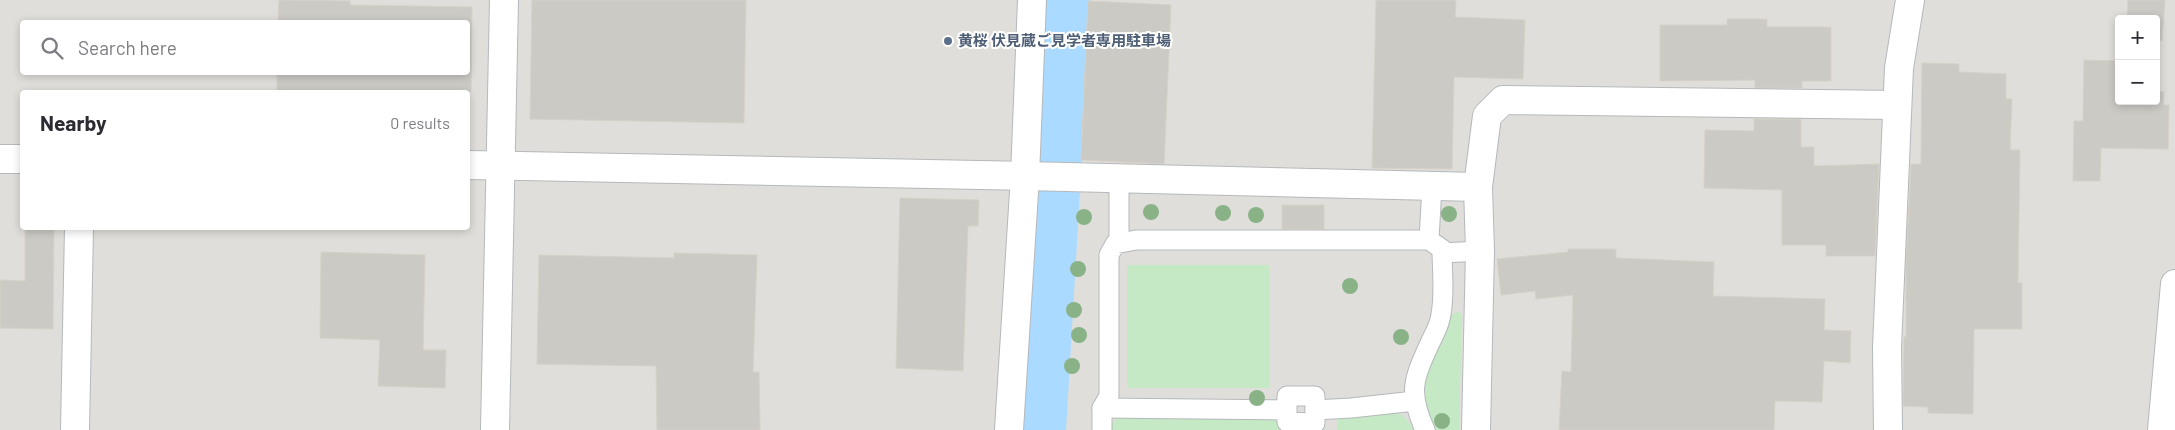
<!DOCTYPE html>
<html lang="en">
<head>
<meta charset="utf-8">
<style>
	body { margin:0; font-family:Barlow,"Noto Sans JP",sans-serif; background:#f2f2f3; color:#2b2b33 }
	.controls { position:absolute; right:15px; top:15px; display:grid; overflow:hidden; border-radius:5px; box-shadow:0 2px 8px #0003 }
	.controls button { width:45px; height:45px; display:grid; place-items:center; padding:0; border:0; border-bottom:1px solid #e1e1e2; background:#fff; color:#2b2b33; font:25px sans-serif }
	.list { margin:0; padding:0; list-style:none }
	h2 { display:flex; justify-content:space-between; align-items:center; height:65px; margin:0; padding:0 20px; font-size:21px }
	h2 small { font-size:16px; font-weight:400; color:#7c7c81 }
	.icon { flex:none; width:28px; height:28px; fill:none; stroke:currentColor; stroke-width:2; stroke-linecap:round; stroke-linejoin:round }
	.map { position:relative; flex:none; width:2175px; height:430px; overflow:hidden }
	.search { position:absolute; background:#fff; box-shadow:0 2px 8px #0003; left:20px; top:20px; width:450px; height:55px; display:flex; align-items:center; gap:12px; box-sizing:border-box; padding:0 18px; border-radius:5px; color:#7c7c81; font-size:19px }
	.panel { position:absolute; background:#fff; box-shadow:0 2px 8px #0003; left:20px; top:90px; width:450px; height:140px; border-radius:5px }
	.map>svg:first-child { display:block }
</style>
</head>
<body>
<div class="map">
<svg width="2175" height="430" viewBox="0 0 2175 430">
	<rect width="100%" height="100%" fill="#f1efe8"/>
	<path fill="#e0deda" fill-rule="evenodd" d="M0,0H2175V430H0ZM2119,19H2156V101H2119ZM22,22H468V72H22ZM22,92H468V228H22Z"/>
	<g fill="#c5e8c5">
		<rect x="1127" y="265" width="143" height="123"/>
		<path d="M1458,312L1462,314L1459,430H1434C1426,411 1421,389 1426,368C1429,359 1436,353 1439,344C1443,330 1443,316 1458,312Z"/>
		<path d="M1393,412L1404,416L1415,430H1111L1112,423L1120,416L1279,418V429L1337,430L1338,414Z"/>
	</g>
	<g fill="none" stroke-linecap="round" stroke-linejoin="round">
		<path stroke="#aadaff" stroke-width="60" d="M1036,430L1061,0"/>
	</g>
	<g fill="#cccac5" stroke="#d6d1c6">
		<path d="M279,0L350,1V5L472,7L471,92H277V72H468V22H278Z"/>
		<path d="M532,0H746L744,123L530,119Z"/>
		<path d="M1376,0H1456L1455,17L1525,20L1523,79L1454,77L1452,169L1372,168Z"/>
		<path d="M2128,0H2165L2162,41L2156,40V19H2127Z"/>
		<path d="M1088,1L1171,5L1164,164L1081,160Z"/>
		<path d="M1727,19H1767V27H1831V81H1802V88H1755V80L1660,81V25H1727Z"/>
		<path d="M2084,60L2119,61V101H2156V91L2164,92L2163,105H2169L2168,149L2101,148L2100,181H2073L2074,121H2083Z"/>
		<path d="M1922,63L1959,64V72L2006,74V99H2012L2010,150H2020L2018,283H2022V329H1974L1973,414L1928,413V407L1903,406L1904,337H1906V264L1911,164H1921Z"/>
		<path d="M1754,119H1801V147H1814V166L1879,164L1875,256H1826V245H1782V190L1704,188L1705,130L1754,131Z"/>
		<path d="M900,198L979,200L978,226H968L963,371L896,368Z"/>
		<rect x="1282" y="205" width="42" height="24"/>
		<path d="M25,228H54L53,329L0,328V280L25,281Z"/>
		<path d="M1568,249H1616V258L1714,262L1713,296L1825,299L1824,330L1851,331L1850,363L1824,361L1822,402L1775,401L1774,430H1559L1562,371L1571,372L1573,295L1536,299L1535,291L1501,295L1497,259L1568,252Z"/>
		<path d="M321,252L425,255L423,350H446L445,388L378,386L380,340L320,338Z"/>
		<path d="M674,253L757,255L753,372H759L760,430H657L656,366L537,364L539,255L674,258Z"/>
	</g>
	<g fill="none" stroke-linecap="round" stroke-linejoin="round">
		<g stroke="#b5b8bc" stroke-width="21">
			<g id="service">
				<path d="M1119,178V242"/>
				<path d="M1429,240L1432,186"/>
				<path d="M1442,253L1480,251"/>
				<path d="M1102,408L1287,410V396H1315V423L1287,422V410"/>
				<path d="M1315,410L1351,408L1415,401"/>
				<path d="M1102,430V408L1109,396V255L1115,244L1136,240H1429L1442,249C1442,270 1445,293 1441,314C1440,325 1434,334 1430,343C1413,380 1408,392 1425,430"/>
			</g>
		</g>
		<g stroke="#b5b8bc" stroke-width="30">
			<g id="minor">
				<path d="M0,159H22"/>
				<path d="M468,165L1025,176L1478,187"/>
				<path d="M75,430L79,228"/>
				<path d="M495,430L504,0"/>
				<path d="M1009,430L1025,176L1032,0"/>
				<path d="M1476,430L1480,251L1478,187L1487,116L1503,100L1897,105"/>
				<path d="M1888,430L1887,348L1899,68L1910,0"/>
				<path d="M2162,430L2175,284"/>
			</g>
		</g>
		<use href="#service" stroke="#fff" stroke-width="19"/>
		<use href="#minor" stroke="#fff" stroke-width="28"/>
	</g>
	<g fill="#89b387">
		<circle cx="1151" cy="212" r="8"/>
		<circle cx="1223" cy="213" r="8"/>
		<circle cx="1449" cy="214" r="8"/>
		<circle cx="1256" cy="215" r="8"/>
		<circle cx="1084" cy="217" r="8"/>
		<circle cx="1078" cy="269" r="8"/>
		<circle cx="1350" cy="286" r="8"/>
		<circle cx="1074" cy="310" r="8"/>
		<circle cx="1079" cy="335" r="8"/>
		<circle cx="1401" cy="337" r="8"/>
		<circle cx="1072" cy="366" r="8"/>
		<circle cx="1257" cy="398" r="8"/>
		<circle cx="1442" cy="421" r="8"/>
	</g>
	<circle fill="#5c6f8a" stroke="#fff" stroke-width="2" cx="948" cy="41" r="5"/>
	<g text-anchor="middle" stroke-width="4" stroke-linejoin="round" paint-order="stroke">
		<g font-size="15" font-weight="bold" fill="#4e5e75" stroke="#fff" text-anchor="start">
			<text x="958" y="46">黄桜 伏見蔵ご見学者専用駐車場</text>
		</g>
	</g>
</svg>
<div class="controls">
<button>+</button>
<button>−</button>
</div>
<div class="search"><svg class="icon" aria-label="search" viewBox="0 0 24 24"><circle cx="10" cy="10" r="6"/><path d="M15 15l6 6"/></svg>Search here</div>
<section class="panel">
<h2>Nearby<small>0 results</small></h2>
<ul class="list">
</ul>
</section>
</div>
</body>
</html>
